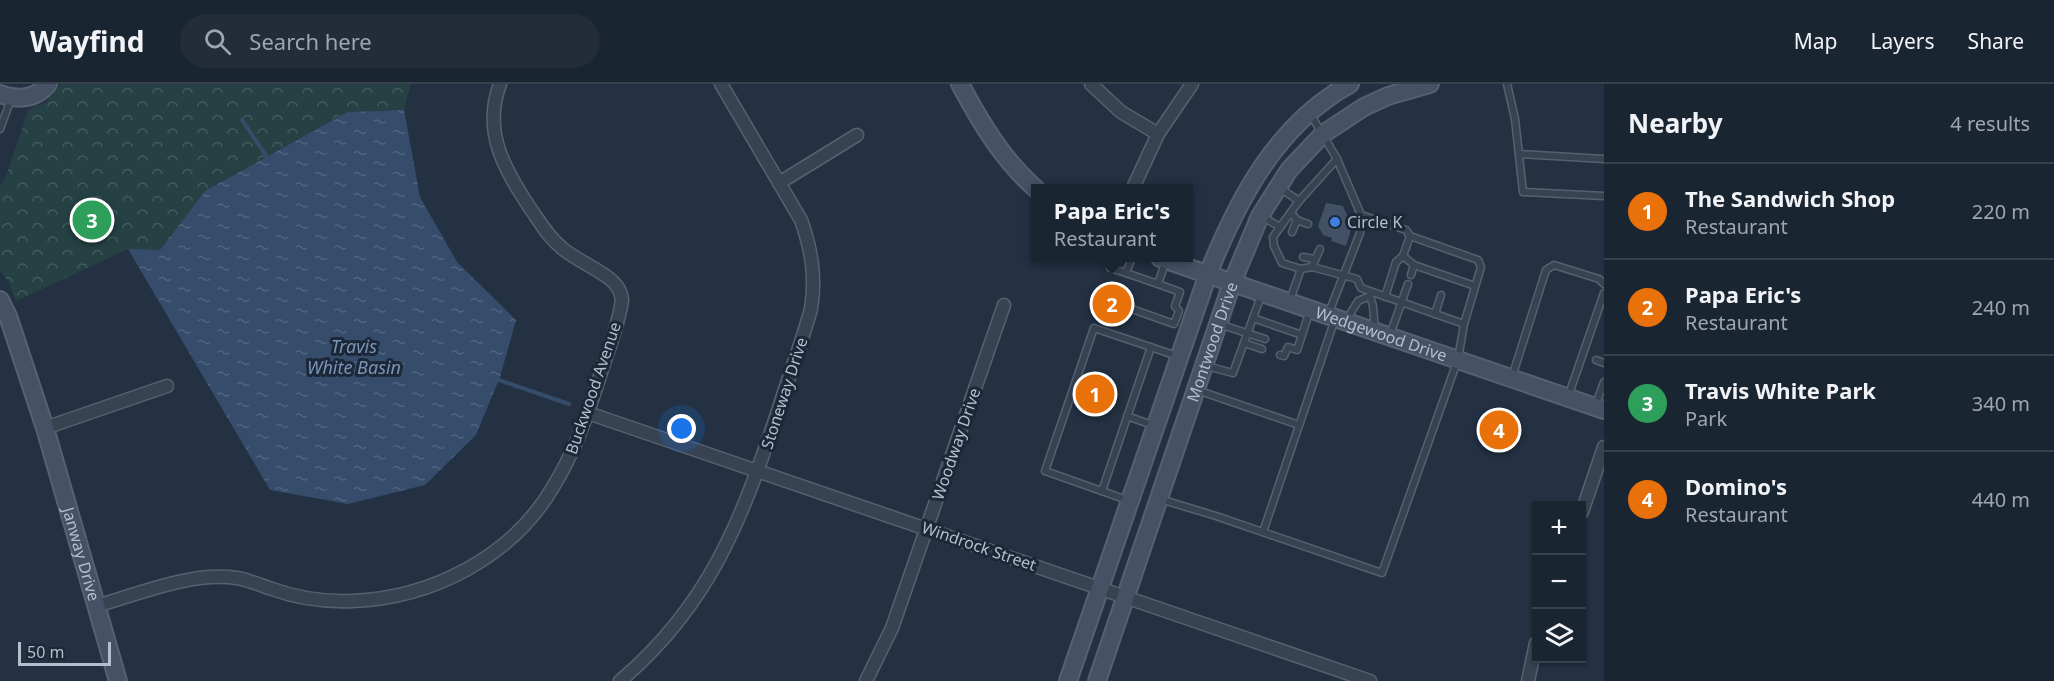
<!DOCTYPE html>
<html lang="en">
<head>
<meta charset="utf-8">
<style>
	body { margin:0; font-family:"Noto Sans",sans-serif; background:#232d3a; color:#f1f3f6 }
	.controls { position:absolute; right:18px; bottom:18px; display:grid; overflow:hidden; border-radius:0px; box-shadow:0 2px 4px #0004 }
	.controls button { width:54px; height:54px; display:grid; place-items:center; padding:0; border:0; border-bottom:2px solid #38424d; background:#1a2532; color:#f1f3f6; font:30px sans-serif }
	.scale { position:absolute; left:18px; bottom:15px; width:93px; box-sizing:border-box; padding-left:6px; border:3px solid #b5becd; border-top:0; font-size:16px; line-height:21px; white-space:nowrap; color:#b5becd; -webkit-text-stroke:4px #1c2838; paint-order:stroke }
	.you { position:absolute; left:682px; top:345px; width:21px; height:21px; margin:-15px; border:4px solid #fff; border-radius:50%; background:#1a73e8; box-shadow:0 0 0 9px #1a73e833 }
	.badge { display:grid; place-items:center; width:39px; height:39px; border-radius:50%; background:#87b7ff; color:#fff; font-size:20px; font-weight:700 }
	.pin { position:absolute; translate:-50% -50%; border:3px solid #fff; box-shadow:0 2px 6px #0006 }
	.popup { position:absolute; left:1031px; top:100px; width:162px; height:78px; box-sizing:border-box; display:grid; place-content:center; border-radius:0px; background:#1a2532; filter:drop-shadow(0 2px 4px #0005); font-size:20px; white-space:nowrap; color:#9fa5ac }
	.popup b { font-size:22px; color:#f1f3f6 }
	.popup::after { content:''; position:absolute; left:50%; top:100%; margin-left:-12px; border:12px solid transparent; border-top-color:#1a2532 }
	.list { margin:0; padding:0; list-style:none }
	h2 { display:flex; justify-content:space-between; align-items:center; height:78px; margin:0; padding:0 24px; font-size:26px }
	h2 small { font-size:20px; font-weight:400; color:#9fa5ac }
	.list li { display:grid; grid-template-columns:39px 1fr auto; gap:18px; align-items:center; box-sizing:border-box; height:96px; padding:0 24px; border-top:2px solid #38424d }
	.list b { display:block; font-size:22px; white-space:nowrap }
	.list p { margin:0; font-size:20px; white-space:nowrap; color:#9fa5ac }
	.list em { font-size:20px; font-style:normal; color:#9fa5ac }
	.icon { flex:none; width:33px; height:33px; fill:none; stroke:currentColor; stroke-width:2; stroke-linecap:round; stroke-linejoin:round }
	.map { position:relative; flex:none; width:1604px; height:597px; overflow:hidden }
	header { display:flex; align-items:center; gap:36px; box-sizing:border-box; height:84px; padding:0 30px; background:#1a2532; border-bottom:2px solid #38424d }
	header strong { font-size:28px }
	nav { display:flex; gap:33px; margin-inline-start:auto; font-size:21px }
	.search { width:420px; height:54px; background:#232d3a; display:flex; align-items:center; gap:15px; box-sizing:border-box; padding:0 21px; border-radius:33px; color:#9fa5ac; font-size:22px }
	main { display:flex }
	aside { flex:1; background:#1a2532 }
	.map>svg:first-child { display:block }
</style>
</head>
<body>
<header>
<strong>Wayfind</strong>
<div class="search"><svg class="icon" aria-label="search" viewBox="0 0 24 24"><circle cx="10" cy="10" r="6"/><path d="M15 15l6 6"/></svg>Search here</div>
<nav><a>Map</a><a>Layers</a><a>Share</a></nav>
</header>
<main>
<div class="map">
<svg width="1604" height="597" viewBox="0 0 1604 597">
	<defs>
		<pattern id="park-crowns" width="20" height="18" patternUnits="userSpaceOnUse" patternTransform="scale(1.5)"><rect width="20" height="18" fill="#254144"/><path d="M2 6a3 3 0 1 1 6 0M12 15a3 3 0 1 1 6 0" fill="none" stroke="#425b5e"/></pattern>
		<pattern id="water-ripples" width="26" height="14" patternUnits="userSpaceOnUse" patternTransform="scale(1.5)"><rect width="26" height="14" fill="#354c6b"/><path d="M2 4q2-2 4 0t4 0M15 11q2-2 4 0t4 0" fill="none" stroke="#50647f"/></pattern>
	</defs>
	<rect width="100%" height="100%" fill="#233143"/>
	<path fill="url(#park-crowns)" d="M61,0H411L404,26L346,28L205,107L160,166L128,165L16,217L9,199L0,186V102L6,92L29,25L46,18Z"/>
	<path fill="url(#water-ripples)" d="M404,26L420,113L457,178L516,236L500,293L476,351L425,401L348,420L270,406L128,165L160,166L205,107L347,28Z"/>
	<g fill="none" stroke-linecap="round" stroke-linejoin="round">
		<g stroke="#354c6b" stroke-width="4">
			<path d="M242,36L269,76"/>
			<path d="M496,295L569,320"/>
		</g>
	</g>
	<g fill="#425165">
		<path d="M1326,119L1343,122L1352,143L1346,162L1331,157L1332,154L1323,151L1318,142Z"/>
		<path d="M1103,200L1131,210L1128,219L1124,222L1125,227L1120,240L1092,230Z"/>
		<path d="M1082,296L1117,308L1111,325L1076,313Z"/>
		<path d="M1489,328L1517,338L1508,364L1480,354Z"/>
	</g>
	<g fill="none" stroke-linecap="round" stroke-linejoin="round">
		<g stroke="#566170" stroke-width="9">
			<g id="lane">
				<path d="M1507,0L1515,35L1523,108L1604,112"/>
				<path d="M1311,31L1337,75L1361,131L1360,149L1328,231"/>
				<path d="M0,45L11,15"/>
				<path d="M1519,70L1604,75"/>
				<path d="M1337,75L1299,117L1273,153L1274,162L1282,179L1301,185L1312,183L1357,195L1361,204L1464,240"/>
				<path d="M1280,104L1299,117"/>
				<path d="M1291,129L1297,136L1308,140"/>
				<path d="M1261,132L1280,143"/>
				<path d="M1292,148L1297,136"/>
				<path d="M1403,172L1414,181L1475,202"/>
				<path d="M1303,173L1315,175"/>
				<path d="M1132,174L1126,189L1158,200"/>
				<path d="M1312,183L1320,165"/>
				<path d="M1110,184L1126,189"/>
				<path d="M1411,191L1414,181"/>
				<path d="M1370,212L1373,222L1375,247"/>
				<path d="M1385,213L1396,178L1403,172L1410,152"/>
				<path d="M1290,216L1301,185"/>
				<path d="M1129,224L1174,240L1179,227L1175,222L1180,208L1158,200L1166,176"/>
				<path d="M1435,230L1441,211"/>
				<path d="M1253,234L1262,209"/>
				<path d="M1347,235L1358,217L1370,212L1372,208"/>
				<path d="M1219,240L1265,255"/>
				<path d="M1390,251L1408,200"/>
				<path d="M1244,259L1262,265"/>
				<path d="M1280,271L1284,272L1288,263L1297,266L1302,251"/>
				<path d="M1596,276L1604,279"/>
				<path d="M1206,282L1233,289L1253,234L1302,251L1310,226"/>
				<path d="M1512,293L1546,186L1554,181L1599,195L1604,200"/>
				<path d="M1197,306L1299,341"/>
				<path d="M1568,313L1604,209"/>
				<path d="M1595,323L1604,298"/>
				<path d="M1127,332L1155,342"/>
				<path d="M1102,407L1151,263"/>
				<path d="M1160,415L1216,432L1382,489L1458,275L1464,240L1481,183L1478,176L1410,152L1406,146L1361,131"/>
				<path d="M1130,417L1045,387L1094,244L1180,273"/>
				<path d="M1263,448L1335,235"/>
			</g>
		</g>
		<g stroke="#566170" stroke-width="15">
			<g id="street">
				<path d="M1091,0L1121,28L1158,50"/>
				<path d="M779,99L857,51"/>
				<path d="M1133,104L1158,50L1192,0"/>
				<path d="M588,329L1370,597"/>
				<path d="M45,344L167,302"/>
				<path d="M1582,428L1604,363"/>
				<path d="M96,522C139,510 192,487 237,494C249,496 260,501 272,505C297,514 326,518 352,517C432,514 512,473 553,403C574,369 587,332 599,295C606,271 619,241 622,216C621,210 620,205 615,200C607,189 575,176 562,164C548,153 540,138 530,124C505,86 482,48 500,0"/>
				<path d="M620,597C709,522 741,437 777,330C788,295 801,261 811,225C816,194 812,167 801,136L721,0"/>
				<path d="M866,597L892,544L1004,221"/>
				<path d="M1528,597L1536,559"/>
			</g>
		</g>
		<g stroke="#566170" stroke-width="20">
			<g id="secondary">
				<path d="M960,0C981,39 1002,75 1036,105"/>
				<path d="M0,10C18,16 35,16 48,0"/>
				<path id="s1" d="M1160,174L1604,326"/>
				<path id="s2" d="M0,216L8,232L45,344L118,597"/>
				<path d="M1068,597L1208,190C1238,115 1277,40 1350,0"/>
				<path id="s3" d="M1097,597L1232,199L1260,132L1289,86L1323,50L1364,23L1388,12L1430,0"/>
			</g>
		</g>
		<use href="#lane" stroke="#384352" stroke-width="6"/>
		<use href="#street" stroke="#384352" stroke-width="12"/>
		<use href="#secondary" stroke="#455266" stroke-width="16"/>
	</g>
	<circle fill="#3f7fe0" stroke="#1c2838" stroke-width="2" cx="1335" cy="138" r="6"/>
	<g text-anchor="middle" stroke-width="6" stroke-linejoin="round" paint-order="stroke">
		<g font-size="16" fill="#b5becd" stroke="#1c2838" text-anchor="start">
			<text x="1347" y="144">Circle K</text>
		</g>
		<g font-size="16" fill="#b5becd" stroke="#1c2838">
			<text dy="6" stroke="none"><textPath href="#s1" startOffset="234">Wedgewood Drive</textPath></text>
			<text dy="6" stroke="none"><textPath href="#s3" startOffset="358">Montwood Drive</textPath></text>
			<text transform="translate(593 304) rotate(-71)" y="6">Buckwood Avenue</text>
			<text transform="translate(784 309) rotate(-72)" y="6">Stoneway Drive</text>
			<text transform="translate(956 360) rotate(-71)" y="6">Woodway Drive</text>
			<text transform="translate(979 462) rotate(19)" y="6">Windrock Street</text>
			<text dy="6" stroke="none"><textPath href="#s2" startOffset="267">Janway Drive</textPath></text>
		</g>
		<g font-size="18" font-style="italic" fill="#7994b7" stroke="#1c2838">
			<text x="354" y="269">Travis<tspan x="354" dy="21">White Basin</tspan></text>
		</g>
	</g>
</svg>
<div class="controls">
<button>+</button>
<button>−</button>
<button><svg class="icon" aria-label="layers" viewBox="0 0 24 24"><path d="M12 4l9 5-9 5-9-5zM3 14l9 5 9-5"/></svg></button>
</div>
<div class="scale">50 m</div>
<div class="you"></div>
<div class="pin badge" style="left:1095px;top:310px;background:#e8710a">1</div>
<div class="pin badge" style="left:1112px;top:220px;background:#e8710a">2</div>
<div class="popup"><b>Papa Eric's</b>Restaurant</div>
<div class="pin badge" style="left:92px;top:136px;background:#2e9e5b">3</div>
<div class="pin badge" style="left:1499px;top:346px;background:#e8710a">4</div>
</div>
<aside>
<h2>Nearby<small>4 results</small></h2>
<ul class="list">
<li><span class="badge" style="background:#e8710a">1</span><div><b>The Sandwich Shop</b><p>Restaurant</p></div><em>220 m</em></li>
<li><span class="badge" style="background:#e8710a">2</span><div><b>Papa Eric's</b><p>Restaurant</p></div><em>240 m</em></li>
<li><span class="badge" style="background:#2e9e5b">3</span><div><b>Travis White Park</b><p>Park</p></div><em>340 m</em></li>
<li><span class="badge" style="background:#e8710a">4</span><div><b>Domino's</b><p>Restaurant</p></div><em>440 m</em></li>
</ul>
</aside>
</main>
</body>
</html>
